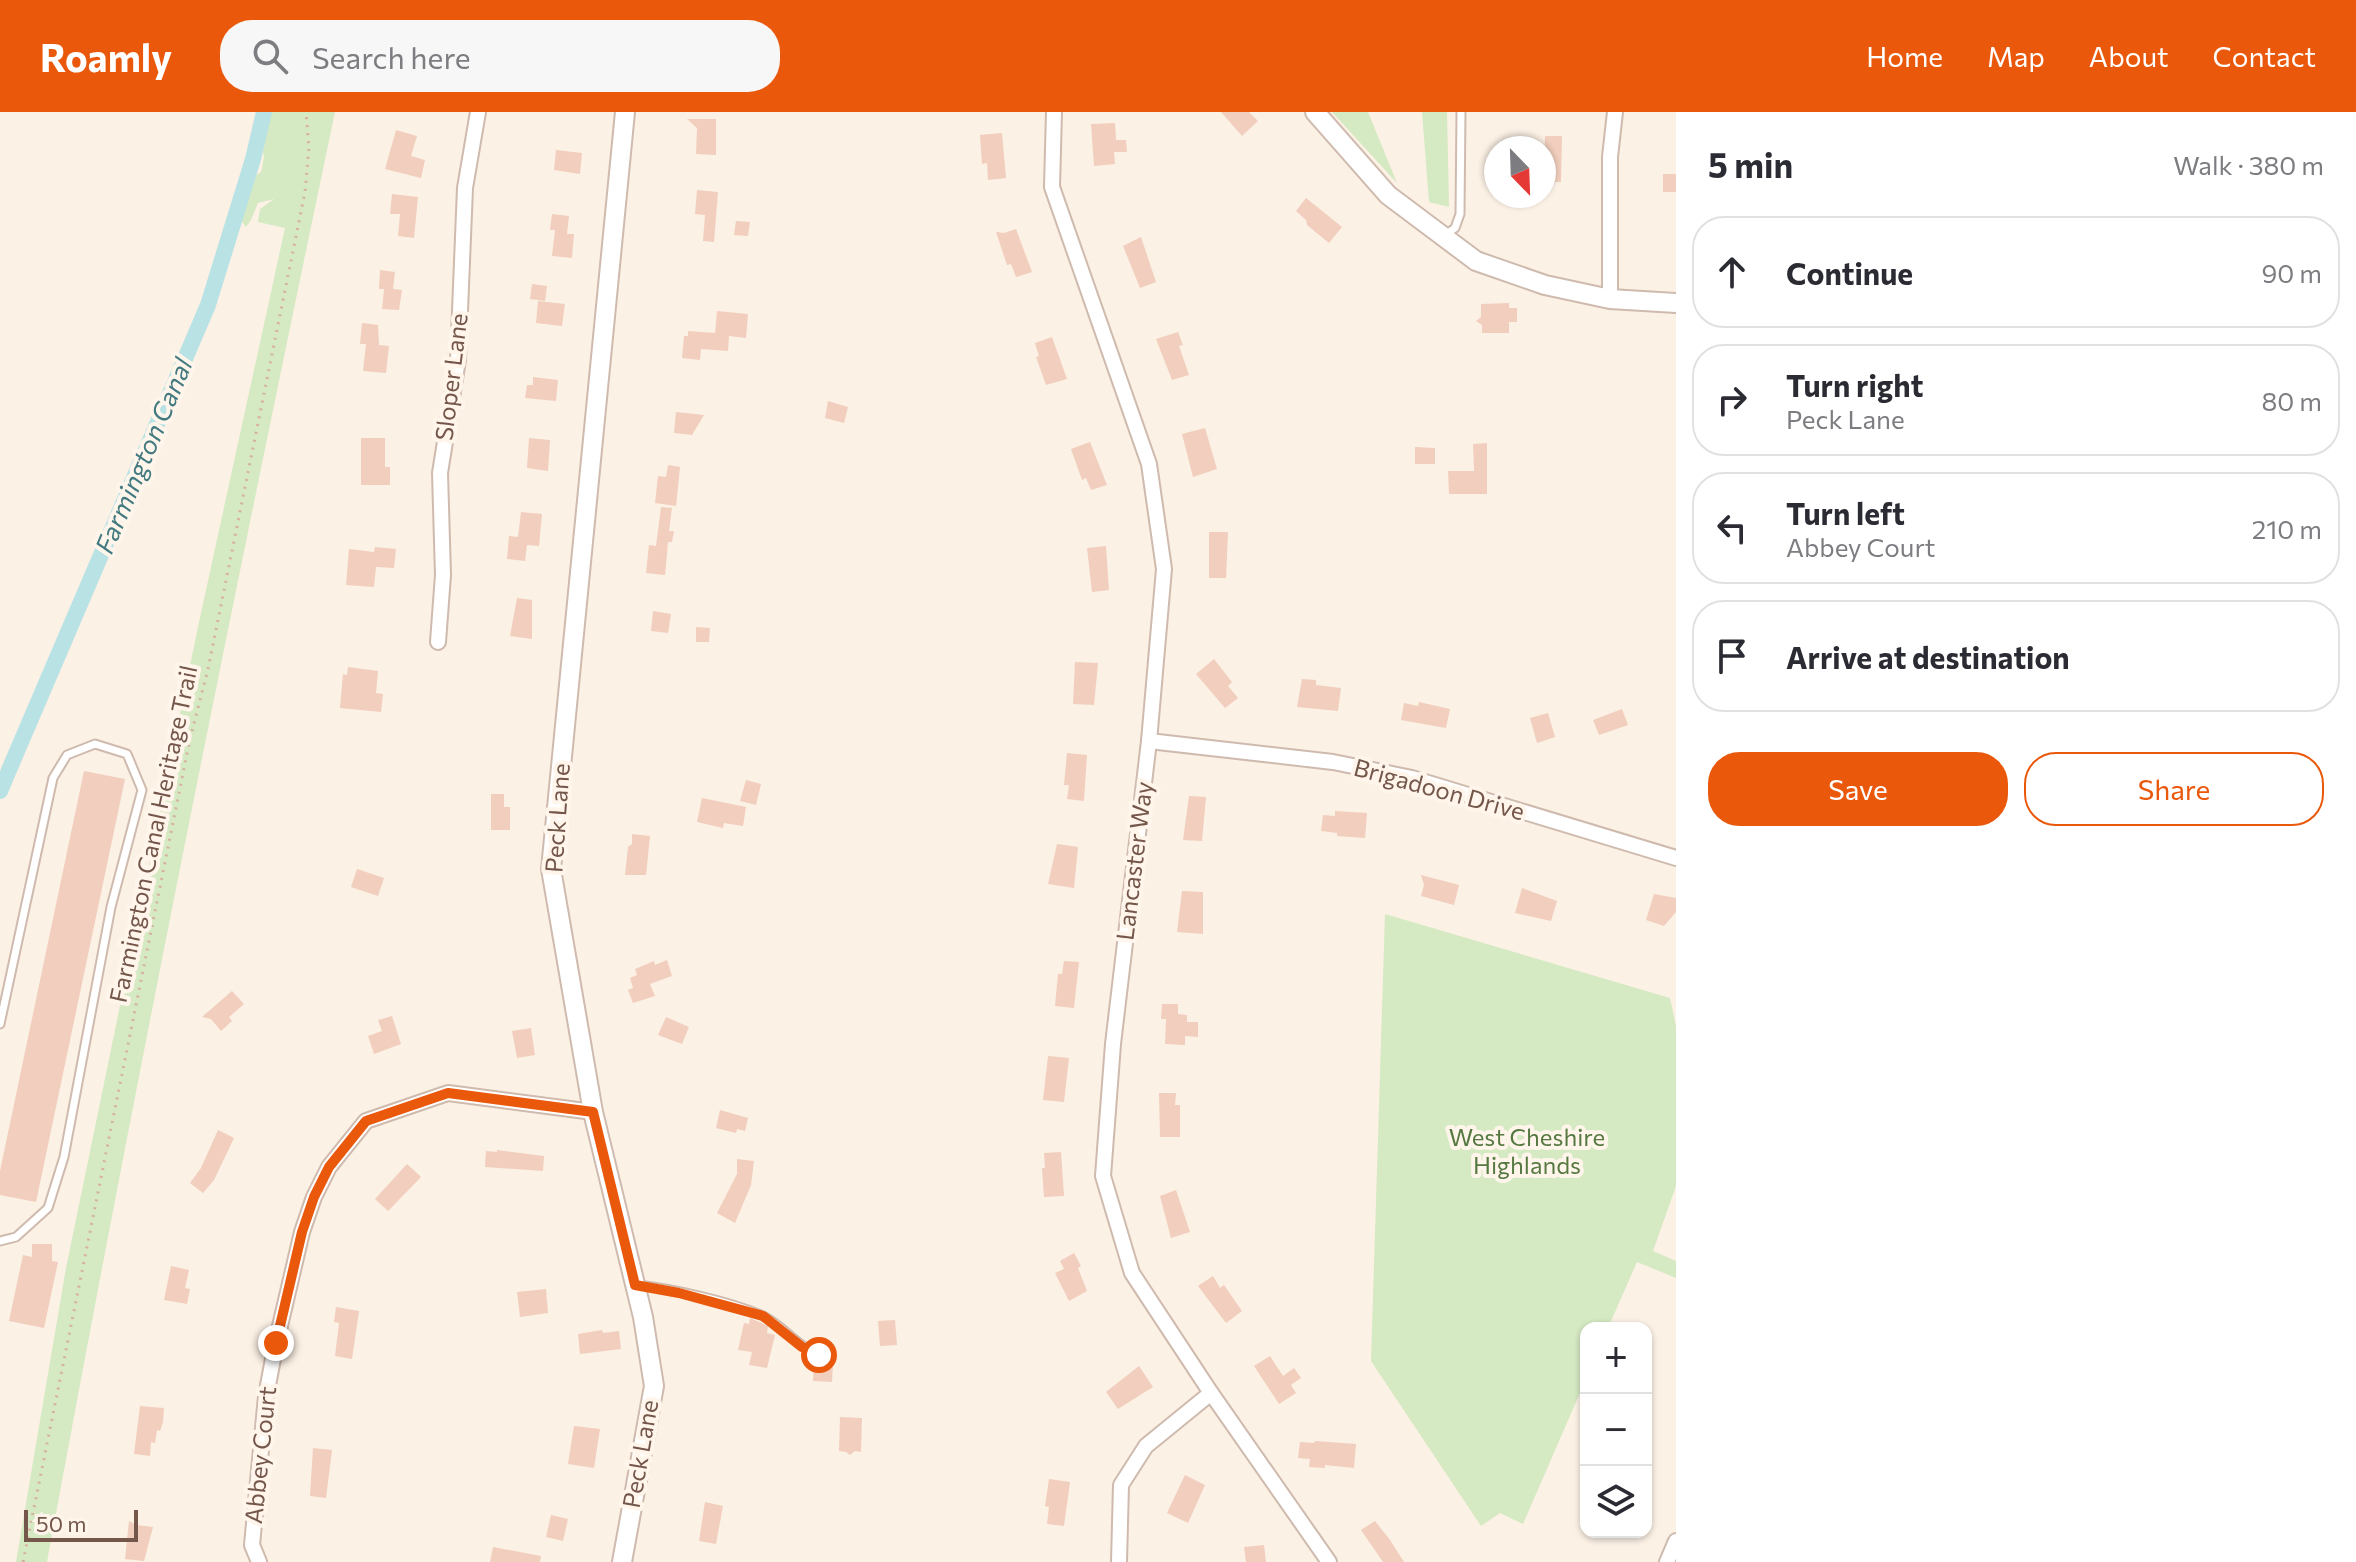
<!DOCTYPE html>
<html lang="en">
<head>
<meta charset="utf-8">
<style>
	body { margin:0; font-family:Commissioner,sans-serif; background:#f7f7f7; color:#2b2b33 }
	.controls { position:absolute; right:24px; bottom:24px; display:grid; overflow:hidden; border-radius:16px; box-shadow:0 2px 6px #0004 }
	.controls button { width:72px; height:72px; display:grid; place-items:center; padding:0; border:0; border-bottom:2px solid #e1e1e2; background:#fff; color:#2b2b33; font:40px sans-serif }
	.compass { position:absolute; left:1484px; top:24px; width:72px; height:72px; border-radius:50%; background:#fff; box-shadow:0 2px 6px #0004; rotate:157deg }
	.scale { position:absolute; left:24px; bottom:20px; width:114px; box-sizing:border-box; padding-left:8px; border:4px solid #74564a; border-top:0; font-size:22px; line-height:28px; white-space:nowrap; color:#74564a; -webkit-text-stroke:6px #fff5eb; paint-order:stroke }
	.stop { position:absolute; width:24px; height:24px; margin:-18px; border:6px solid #ea580c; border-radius:50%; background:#fff }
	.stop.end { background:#ea580c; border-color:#fff; box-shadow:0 2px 8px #0008 }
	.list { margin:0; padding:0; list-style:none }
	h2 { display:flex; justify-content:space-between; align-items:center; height:104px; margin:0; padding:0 32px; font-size:34px }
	h2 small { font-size:26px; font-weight:400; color:#7c7c81 }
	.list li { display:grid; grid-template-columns:52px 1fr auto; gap:24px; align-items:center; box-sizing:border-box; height:112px; margin:0 16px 16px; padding:0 16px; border:2px solid #e1e1e2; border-radius:32px }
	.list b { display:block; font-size:30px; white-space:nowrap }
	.list p { margin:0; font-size:26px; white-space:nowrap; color:#7c7c81 }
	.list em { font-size:26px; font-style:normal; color:#7c7c81 }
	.actions { display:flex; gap:16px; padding:24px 32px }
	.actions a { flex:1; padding:18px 0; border:2px solid #ea580c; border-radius:32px; text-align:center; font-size:28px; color:#ea580c }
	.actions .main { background:#ea580c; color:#fff }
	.icon { flex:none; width:44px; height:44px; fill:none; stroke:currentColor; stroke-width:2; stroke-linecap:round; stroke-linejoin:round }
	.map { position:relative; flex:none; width:1676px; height:1450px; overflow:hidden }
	header { display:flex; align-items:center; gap:48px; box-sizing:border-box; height:112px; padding:0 40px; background:#ea580c; color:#fff }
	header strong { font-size:38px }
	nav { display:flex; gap:44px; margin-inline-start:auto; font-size:28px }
	.search { width:560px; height:72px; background:#f7f7f7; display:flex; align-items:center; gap:20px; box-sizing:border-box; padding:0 28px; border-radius:32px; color:#7c7c81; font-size:30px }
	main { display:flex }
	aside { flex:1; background:#fff }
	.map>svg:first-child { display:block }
</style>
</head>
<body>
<header>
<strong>Roamly</strong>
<div class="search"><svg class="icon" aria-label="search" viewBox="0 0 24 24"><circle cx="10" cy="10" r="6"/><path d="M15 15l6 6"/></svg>Search here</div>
<nav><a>Home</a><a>Map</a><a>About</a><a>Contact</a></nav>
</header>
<main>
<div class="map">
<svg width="1676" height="1450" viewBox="0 0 1676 1450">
	<rect width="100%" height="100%" fill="#fcf1e5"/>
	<g fill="#d5e9c3">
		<path d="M271,0H335C234,482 136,965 47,1450H16L66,1156L199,510L285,116L258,110L260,97L274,87L258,91L251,108L246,115L240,107L241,99L249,85L245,71L261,60L264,45L260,28Z"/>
		<path d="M1332,0H1368L1397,71Z"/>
		<path d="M1422,0H1447L1449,95L1429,90Z"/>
		<path d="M1385,802L1670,886L1676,914V1074L1653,1139L1676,1149V1166L1637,1150L1608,1216H1586V1267L1523,1412L1500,1401L1481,1414L1371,1249Z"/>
	</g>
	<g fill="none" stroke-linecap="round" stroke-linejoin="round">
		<path stroke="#b9e2e5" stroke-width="16" d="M0,679L208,193L253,47L264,0"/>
	</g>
	<g fill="#f1cebd">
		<path d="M1221,0H1249L1258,9L1242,24Z"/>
		<path d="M687,7H716V43L696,42L697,16Z"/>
		<path d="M1115,11L1116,28H1126L1127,40H1114L1115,52L1094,54L1091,12Z"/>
		<path d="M396,18L417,24L411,44L425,48L421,66L385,57Z"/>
		<path d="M1002,21L1006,66L988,68L987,51L982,52L980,23Z"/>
		<path d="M1545,24H1562L1561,70H1544Z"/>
		<path d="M556,38L582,41L580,62L554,58Z"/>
		<rect x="1663" y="62" width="13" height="18"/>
		<path d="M697,78L718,80L714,130L703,129L705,103L695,102Z"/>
		<path d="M392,82L418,85L414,126L398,124L400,102H390Z"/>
		<path d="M1306,86L1342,115L1329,131L1307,113L1306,108L1296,99Z"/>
		<path d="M552,102L569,104L567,122H574L572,146L552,144L555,118H550Z"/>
		<path d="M736,109L750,110L748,124L734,123Z"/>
		<path d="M1016,117L1032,160L1016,165L1011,152L1007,153L996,120L1004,121Z"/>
		<path d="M1141,125L1156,170L1140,176L1123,134Z"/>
		<path d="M380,158L395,160L393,177L402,178L399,198L382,197L384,177H379Z"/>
		<path d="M532,172L547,174L545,189L530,187Z"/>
		<path d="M538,189L565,192L562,214L536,211Z"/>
		<path d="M1509,191V196H1517V210H1509V221H1482V213L1476,209L1481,205V192Z"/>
		<path d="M717,199L748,202L746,226L729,224L728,239L701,237L700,248L682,246L684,224H688V219L715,221Z"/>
		<path d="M362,211L378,213L379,233L389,234L386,261L363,259L366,232H360Z"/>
		<path d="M1178,220L1183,233L1179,234L1189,263L1172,268L1156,227Z"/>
		<path d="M1052,225L1067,267L1046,273L1036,245L1039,244L1035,231Z"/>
		<path d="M533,265L558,268L556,289L525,286L527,273H533Z"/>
		<path d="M828,289L848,295L844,311L825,306Z"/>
		<path d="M676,300L704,303L692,323L674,321Z"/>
		<path d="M1205,316L1217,357L1193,365L1182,322Z"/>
		<path d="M361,326H385V355H390V373H361Z"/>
		<path d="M529,326L550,328L548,359L527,356Z"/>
		<path d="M1090,330L1107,373L1091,378L1086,366L1082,368L1071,337Z"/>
		<path d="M1487,331V382H1449L1448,359H1474L1473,332Z"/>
		<path d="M1415,335L1435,336V352H1415Z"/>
		<path d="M668,353L680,355L676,394L655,391L658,364L666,365Z"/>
		<path d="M661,395L672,396L669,419H674L672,430H668L665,463L646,461L649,433L656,434Z"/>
		<path d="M521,400L542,402L539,434L527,433L525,449L507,447L509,424L518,425Z"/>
		<path d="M1209,420H1228L1226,466H1209Z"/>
		<path d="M1106,434L1109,478L1092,480L1087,436Z"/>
		<path d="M375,435L396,437L394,456L376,455L374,475L346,473L349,437L374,440Z"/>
		<path d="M517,486L532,488V527L510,524Z"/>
		<path d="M653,499L671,502L668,521L651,519Z"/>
		<path d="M696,515L710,516L709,530H696Z"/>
		<path d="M1214,547L1232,570L1228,574L1238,586L1225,596L1196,562Z"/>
		<path d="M1075,550L1098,551L1094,593L1073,592Z"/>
		<path d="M348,555L378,559L376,581L383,582L381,600L340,596L343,562L347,563Z"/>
		<path d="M1302,567L1316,568V573L1341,576L1338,599L1297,595Z"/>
		<path d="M1419,590L1450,597L1446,616L1401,608L1404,591L1418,594Z"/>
		<path d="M1622,597L1628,613L1599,623L1593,608Z"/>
		<path d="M1548,601L1555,625L1537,631L1530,606Z"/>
		<path d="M1067,641L1087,643L1084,689L1067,687L1069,673H1064Z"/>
		<path d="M84,659L125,667L36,1090L0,1083V1059Z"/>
		<path d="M746,668L761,672L756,693L740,689Z"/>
		<path d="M491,682H504V695H510V718H491Z"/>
		<path d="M1189,684L1206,685L1202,729L1183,728Z"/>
		<path d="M702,686L746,695L743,714L724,711L723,716L697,710Z"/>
		<path d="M1335,699L1367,701L1365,726L1337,724V721L1321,719L1323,703L1335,704Z"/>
		<path d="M632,722L650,724L646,763H625L628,735L632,732Z"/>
		<path d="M1057,732L1078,735L1074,776L1048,772Z"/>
		<path d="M357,757L384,766L378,784L351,775Z"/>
		<path d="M1421,763L1459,773L1454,793L1421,784L1424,773Z"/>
		<path d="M1522,776L1557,789L1551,809L1515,801Z"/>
		<path d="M1182,779L1203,780V822L1177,820Z"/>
		<path d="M1654,782L1676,786V800L1664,814L1646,808Z"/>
		<path d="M667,848L672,864L650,872L655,884L633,891L628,878L633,876L630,866L637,863L635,857L654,849L655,853Z"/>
		<path d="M1064,849L1079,850L1074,896L1055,894L1058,862H1062Z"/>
		<path d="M232,879L244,892L229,905L232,909L221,919L211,907L202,905Z"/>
		<path d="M1162,892H1178V902L1187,903V910H1198V925L1185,924V933L1165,932L1166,907H1161Z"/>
		<path d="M392,904L401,932L374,942L368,924L382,919L378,908Z"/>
		<path d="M666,905L689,915L682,932L658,923Z"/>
		<path d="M531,916L535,943L517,946L512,919Z"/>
		<path d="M1048,944L1069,946L1064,990L1043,988Z"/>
		<path d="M1159,981H1176L1175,993H1180V1025H1160Z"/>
		<path d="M720,998L748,1006L745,1019L737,1017L736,1021L716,1016Z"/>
		<path d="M218,1018L234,1026L214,1068L203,1081L190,1071L201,1056Z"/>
		<path d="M497,1038L544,1044L543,1059L485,1055L486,1039L497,1040Z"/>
		<path d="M1061,1040L1064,1084L1044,1085L1042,1056H1045L1044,1041Z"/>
		<path d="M737,1047L754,1049L751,1073L735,1111L717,1101L737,1062Z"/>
		<path d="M407,1052L421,1065L388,1099L375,1087Z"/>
		<path d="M1176,1078L1190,1120L1171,1126L1160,1084Z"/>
		<path d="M32,1132H52V1149L58,1150L44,1216L9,1209L23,1143L32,1145Z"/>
		<path d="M1074,1141L1081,1154L1078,1156L1087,1179L1069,1189L1055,1161L1064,1157L1060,1149Z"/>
		<path d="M171,1154L189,1158L185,1176L190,1177L187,1192L164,1188Z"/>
		<path d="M1213,1164L1220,1176L1224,1173L1242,1199L1226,1211L1198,1174Z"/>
		<path d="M546,1177L548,1201L520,1205L517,1180Z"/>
		<path d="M336,1195L359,1199L352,1247L335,1244L339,1211L334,1210Z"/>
		<path d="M750,1206L768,1214L767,1221L775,1223L767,1256L749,1253L752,1240L738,1238L744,1211L749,1212Z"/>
		<path d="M895,1208L897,1233L880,1234L878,1209Z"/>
		<path d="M602,1218L603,1221L619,1219L621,1237L580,1242L578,1222Z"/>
		<path d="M1270,1244L1283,1264L1294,1256L1301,1266L1291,1273L1296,1281L1279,1292L1254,1254Z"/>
		<path d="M814,1251L833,1252L832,1270L813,1269Z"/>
		<path d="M1139,1254L1153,1275L1118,1297L1106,1280Z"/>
		<path d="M140,1294L164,1296L163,1310L160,1319L157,1318L155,1331L151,1330L150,1344L134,1342Z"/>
		<path d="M840,1305L862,1306L861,1340L855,1339L850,1343L846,1340L839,1339Z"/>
		<path d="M574,1314L600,1317L594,1356L568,1352Z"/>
		<path d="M1315,1329L1356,1332L1354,1356L1325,1353V1356L1309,1355L1310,1347L1298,1346L1300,1330L1314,1331Z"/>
		<path d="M313,1336L332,1338L326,1386L310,1384Z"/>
		<path d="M1185,1363L1205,1373L1188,1411L1167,1401Z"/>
		<path d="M1049,1367L1070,1370L1064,1414L1047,1412L1049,1395L1045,1394Z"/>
		<path d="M705,1390L723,1394L716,1432L699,1429Z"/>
		<path d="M551,1403L568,1407L563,1429L546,1425Z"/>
		<path d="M129,1409L137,1413L153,1415L144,1449L125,1447Z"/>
		<path d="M1375,1409L1390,1428L1404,1450H1383L1361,1418Z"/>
		<path d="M1264,1433L1266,1450H1246L1244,1435Z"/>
		<path d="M493,1435L541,1444L540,1450H490Z"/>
	</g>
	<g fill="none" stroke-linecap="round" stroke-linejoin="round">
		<g stroke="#cfbaae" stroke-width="11">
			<g id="service">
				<path d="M1445,123L1455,116L1460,102L1461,0"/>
				<path d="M0,912L53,666L67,643L95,632L127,642L142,678L111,795L64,1045L48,1096L16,1125L0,1129"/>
				<path d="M638,1173C673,1177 728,1189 761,1203C787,1214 799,1242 830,1243"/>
			</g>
		</g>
		<g stroke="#cfbaae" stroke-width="18">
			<g id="minor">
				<path d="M1054,0L1052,75L1149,352L1164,457L1149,629L1113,932L1103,1064L1132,1161L1211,1281L1329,1450"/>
				<path d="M1610,187V45L1615,0"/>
				<path d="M438,530L443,463L440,361L458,248L465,76L478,0"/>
				<path d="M1149,629L1333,650L1412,666L1676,746"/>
				<path d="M259,1450L252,1433L266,1284L276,1231L302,1120L314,1085L329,1055L366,1009L448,981L593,1000"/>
				<path d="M1119,1450L1121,1373L1146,1334L1211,1281"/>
				<path d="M1667,1450L1676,1429"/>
			</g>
		</g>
		<g stroke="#cfbaae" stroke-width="22">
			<g id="tertiary">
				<path d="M1315,0L1388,83L1476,149L1545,173L1610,187L1676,191"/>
				<path d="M622,1450L654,1274L643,1205L593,1000L551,757L625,0"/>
			</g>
		</g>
		<path stroke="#d6b1a0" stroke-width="3" stroke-dasharray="2 6" stroke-linecap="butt" d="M23,1450L190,627L208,557L305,80L309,36L306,0"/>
		<use href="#service" stroke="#fff" stroke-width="7"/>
		<use href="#minor" stroke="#fff" stroke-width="14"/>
		<use href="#tertiary" stroke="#fff" stroke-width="18"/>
	</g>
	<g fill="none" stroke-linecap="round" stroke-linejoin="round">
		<path stroke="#ea580c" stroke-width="10" d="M276,1231L302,1120L314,1085L329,1055L366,1009L448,981L593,1000L635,1173L679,1181L763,1204L802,1235L819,1243"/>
	</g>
	<g text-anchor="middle" stroke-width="8" stroke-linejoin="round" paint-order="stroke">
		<g font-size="24" fill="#74564a" stroke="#fff5eb">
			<text transform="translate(452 265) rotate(-83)" y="8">Sloper Lane</text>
			<text transform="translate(1439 678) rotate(15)" y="8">Brigadoon Drive</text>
			<text transform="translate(558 706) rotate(-86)" y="8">Peck Lane</text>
			<text transform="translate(154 722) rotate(-78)" y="8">Farmington Canal Heritage Trail</text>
			<text transform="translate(1135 749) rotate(-83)" y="8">Lancaster Way</text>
			<text transform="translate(641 1342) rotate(-80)" y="8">Peck Lane</text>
			<text transform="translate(261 1343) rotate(-84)" y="8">Abbey Court</text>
		</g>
		<g font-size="24" fill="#567942" stroke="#fff5eb">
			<text x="1527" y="1034">West Cheshire<tspan x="1527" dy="28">Highlands</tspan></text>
		</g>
		<g font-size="26" font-style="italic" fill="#427a80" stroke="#fff5eb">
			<text transform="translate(144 344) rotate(-67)" y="9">Farmington Canal</text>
		</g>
	</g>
</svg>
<div class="controls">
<button>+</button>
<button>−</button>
<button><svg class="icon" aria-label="layers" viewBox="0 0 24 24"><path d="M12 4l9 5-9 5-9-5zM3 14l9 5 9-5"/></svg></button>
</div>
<svg class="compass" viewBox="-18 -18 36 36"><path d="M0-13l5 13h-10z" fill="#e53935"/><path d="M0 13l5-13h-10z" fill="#7c7c81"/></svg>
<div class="scale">50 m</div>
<div class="stop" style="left:819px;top:1243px"></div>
<div class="stop end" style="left:276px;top:1231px"></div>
</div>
<aside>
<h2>5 min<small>Walk · 380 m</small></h2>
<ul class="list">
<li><svg class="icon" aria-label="ahead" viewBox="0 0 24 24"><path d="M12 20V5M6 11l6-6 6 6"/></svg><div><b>Continue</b></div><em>90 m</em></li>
<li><svg class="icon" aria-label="right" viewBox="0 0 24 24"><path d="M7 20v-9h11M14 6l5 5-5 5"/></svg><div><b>Turn right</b><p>Peck Lane</p></div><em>80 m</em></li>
<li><svg class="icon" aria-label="left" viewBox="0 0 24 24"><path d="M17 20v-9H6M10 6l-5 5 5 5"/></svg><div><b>Turn left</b><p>Abbey Court</p></div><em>210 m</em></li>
<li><svg class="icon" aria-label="arrive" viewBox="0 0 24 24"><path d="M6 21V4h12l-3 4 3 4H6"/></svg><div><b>Arrive at destination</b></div></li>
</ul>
<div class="actions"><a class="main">Save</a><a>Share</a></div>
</aside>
</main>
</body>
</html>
